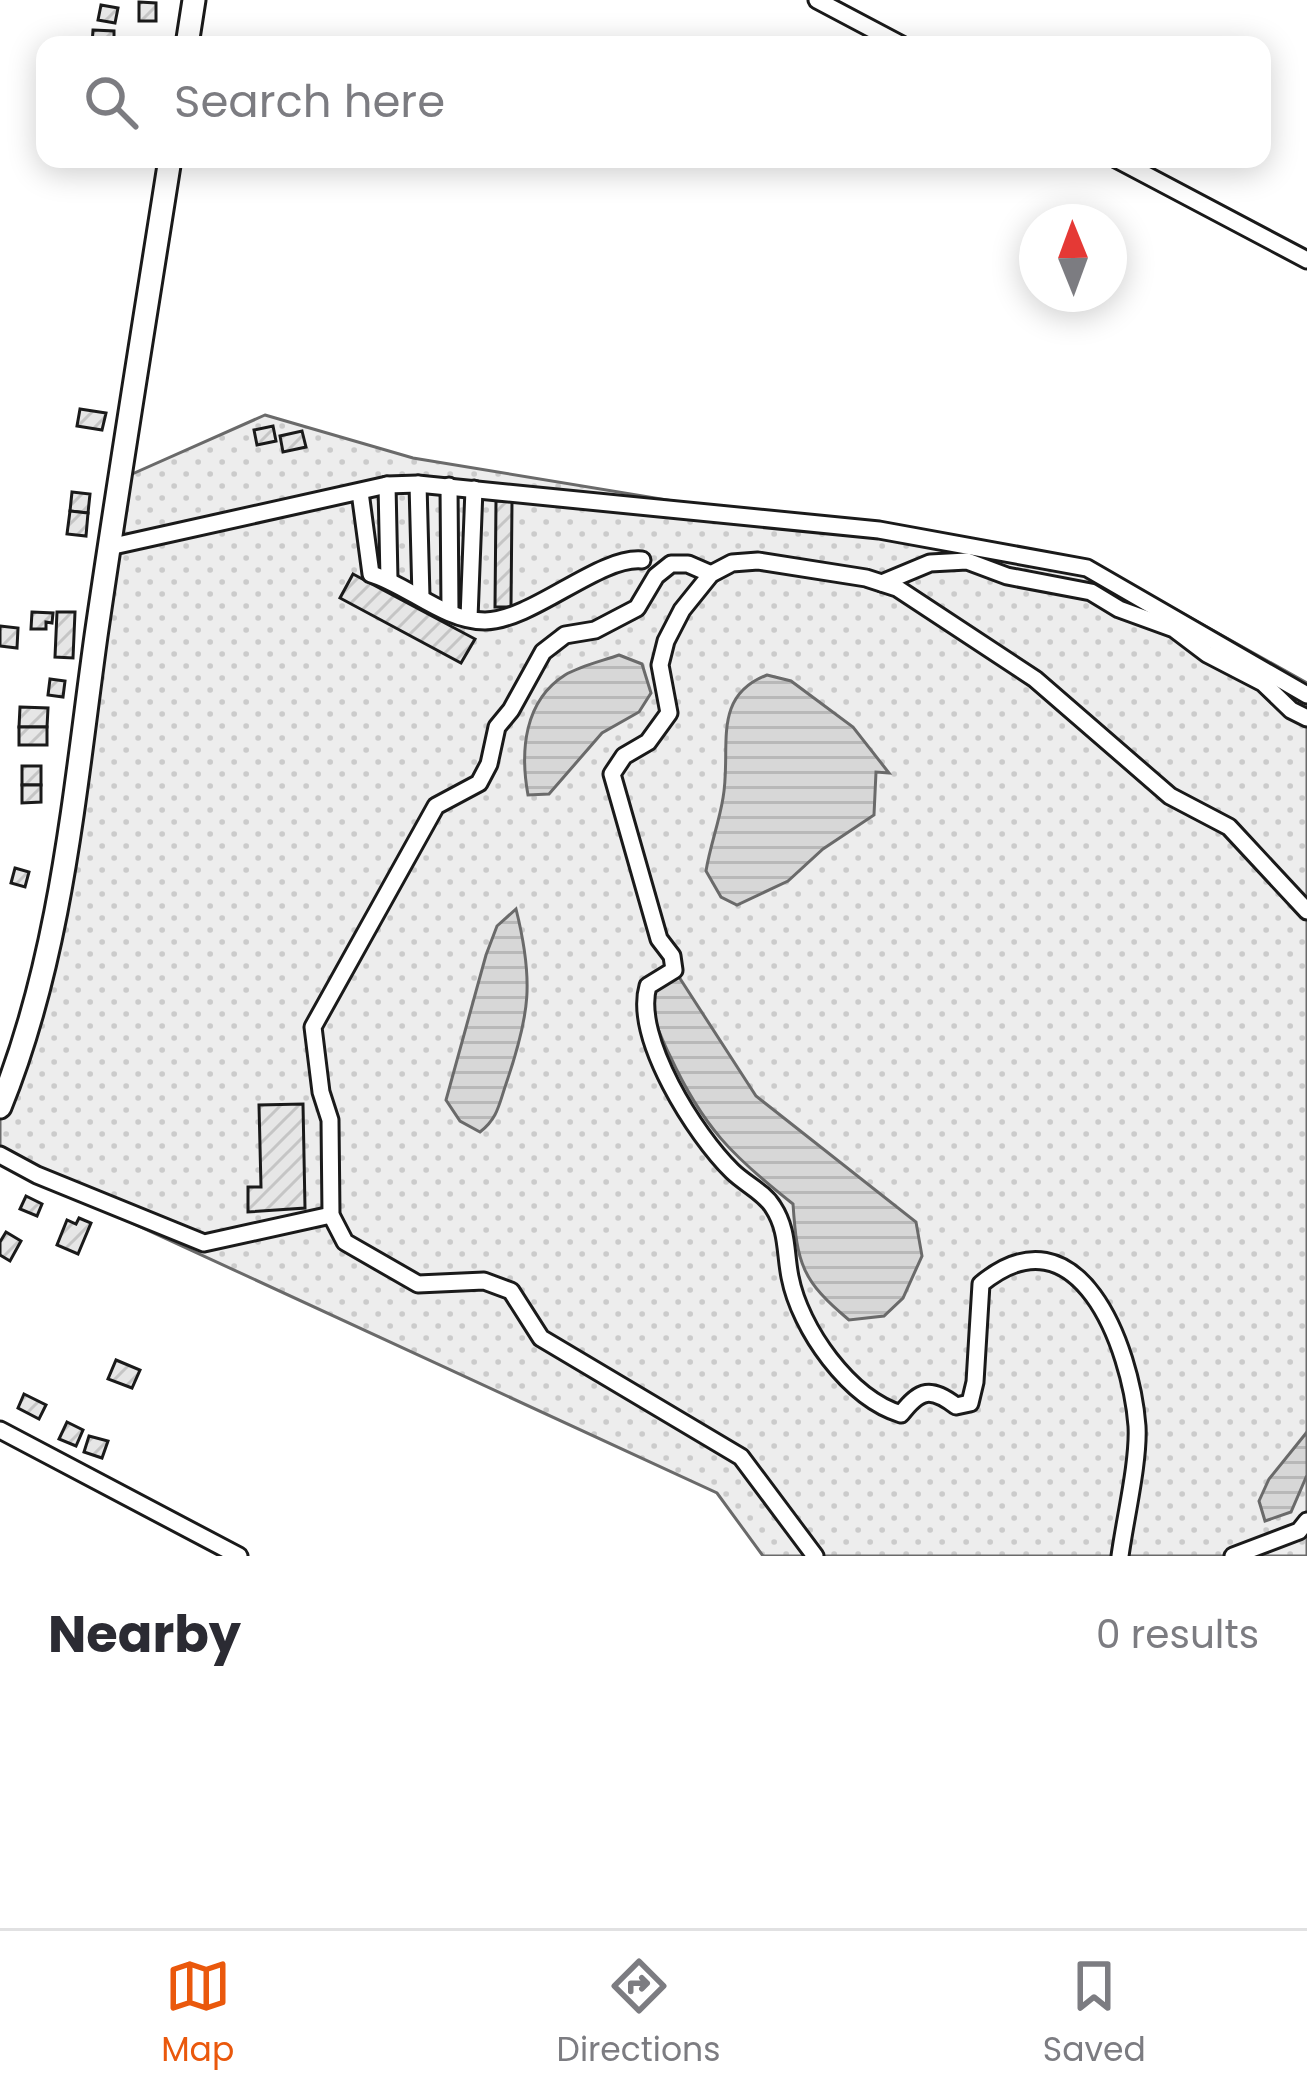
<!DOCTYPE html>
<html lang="en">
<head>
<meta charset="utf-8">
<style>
	body { margin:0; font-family:Poppins,sans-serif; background:#f7f7f7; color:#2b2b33 }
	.compass { position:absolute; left:1019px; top:204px; width:108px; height:108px; border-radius:50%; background:#fff; box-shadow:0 6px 30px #0003; rotate:359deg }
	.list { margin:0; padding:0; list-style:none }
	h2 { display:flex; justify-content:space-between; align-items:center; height:156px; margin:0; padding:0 48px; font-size:51px }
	h2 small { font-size:39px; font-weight:400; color:#7c7c81 }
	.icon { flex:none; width:66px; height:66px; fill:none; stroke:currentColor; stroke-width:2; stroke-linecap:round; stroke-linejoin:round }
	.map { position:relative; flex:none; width:1307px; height:1556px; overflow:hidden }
	.search { position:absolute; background:#fff; box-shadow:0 6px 30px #0003; left:36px; right:36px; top:36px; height:132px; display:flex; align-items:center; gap:30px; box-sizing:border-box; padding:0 42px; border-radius:24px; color:#7c7c81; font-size:45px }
	.sheet { height:372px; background:#fff }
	nav { display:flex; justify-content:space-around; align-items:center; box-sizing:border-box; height:168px; border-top:3px solid #e1e1e2; background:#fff; font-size:33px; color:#7c7c81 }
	nav a { display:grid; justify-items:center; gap:6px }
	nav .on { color:#ea580c }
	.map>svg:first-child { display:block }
</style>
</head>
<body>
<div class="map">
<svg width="1307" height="1556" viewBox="0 0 1307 1556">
	<defs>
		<pattern id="grass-dots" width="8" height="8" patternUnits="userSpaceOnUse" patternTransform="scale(3)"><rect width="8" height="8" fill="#ededed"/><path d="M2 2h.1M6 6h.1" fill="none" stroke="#cbcbcb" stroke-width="1.8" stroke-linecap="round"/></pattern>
		<pattern id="water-rules" width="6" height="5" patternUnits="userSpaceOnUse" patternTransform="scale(3)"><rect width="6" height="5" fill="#d7d7d7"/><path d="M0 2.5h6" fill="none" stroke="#b8b8b8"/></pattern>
		<pattern id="building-hatch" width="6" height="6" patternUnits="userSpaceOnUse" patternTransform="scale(3)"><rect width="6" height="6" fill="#e6e6e6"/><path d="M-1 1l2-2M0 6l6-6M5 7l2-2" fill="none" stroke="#c5c5c5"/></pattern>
	</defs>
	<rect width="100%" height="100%" fill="#fff"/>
	<path fill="url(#grass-dots)" stroke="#6a6a6a" stroke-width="3" d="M265,415L413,458L891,537L1089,561L1307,683V1556H763L717,1493L0,1162V1115L42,990L130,475Z"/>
	<g fill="url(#water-rules)" stroke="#6a6a6a" stroke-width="3">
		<path d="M619,655L642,664L651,693L639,712L602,733L549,794L528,795C520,751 524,701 565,675C580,666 602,661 619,655Z"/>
		<path d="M767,675L791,681L853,727L889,773L876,772L874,815L823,849L788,881L737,905L721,897L706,871C710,846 719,823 723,798C732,749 710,697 767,675Z"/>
		<path d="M516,909C534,981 530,1014 506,1084C499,1104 498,1118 480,1132L460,1121L446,1100L486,955L497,926Z"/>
		<path d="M657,977H679L756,1096L916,1222L922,1256L903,1298L884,1316L849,1320C802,1281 797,1264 793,1204C732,1156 703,1127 670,1056C657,1029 646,1006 657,977Z"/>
		<path d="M1307,1432V1475L1291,1512L1265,1521L1259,1501L1269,1479Z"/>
	</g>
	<g fill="url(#building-hatch)" stroke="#1a1a1a" stroke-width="3">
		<path d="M139,2L156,3V21H139Z"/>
		<path d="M101,5L118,8L115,23L98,20Z"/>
		<path d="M93,30L114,31V45H92Z"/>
		<path d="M80,409L106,413L102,430L77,426Z"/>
		<path d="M273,426L276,441L257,445L254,430Z"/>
		<path d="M302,431L306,447L283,452L280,436Z"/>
		<path d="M72,492L90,494L88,513L70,511Z"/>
		<path d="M496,501H512L511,607H495Z"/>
		<path d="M70,511L88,513L86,536L67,534Z"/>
		<path d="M353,574L475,639L461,663L340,598Z"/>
		<path d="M32,612L53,613L52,623L46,622V629H31Z"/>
		<path d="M57,612H75L73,658L55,657Z"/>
		<path d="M0,626L18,628L17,648L0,646Z"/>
		<path d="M50,679L65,681L63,697L48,695Z"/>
		<path d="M20,707L48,708L47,727H19Z"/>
		<rect x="19" y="727" width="28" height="18"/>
		<rect x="22" y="766" width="19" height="19"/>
		<path d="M22,785H41V802L22,803Z"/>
		<path d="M15,868L29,872L25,887L11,883Z"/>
		<path d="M303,1104L305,1208L248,1212V1187H261L259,1105Z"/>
		<path d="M26,1196L42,1204L37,1216L20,1209Z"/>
		<path d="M79,1218L91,1223L78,1254L57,1245L67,1220L76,1224Z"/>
		<path d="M6,1232L21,1241L10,1261L0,1255V1242Z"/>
		<path d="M116,1360L140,1370L132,1388L108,1379Z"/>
		<path d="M24,1394L46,1405L39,1419L18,1408Z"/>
		<path d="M67,1422L83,1430L76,1446L59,1439Z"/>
		<path d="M89,1436L108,1441L102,1458L84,1452Z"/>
	</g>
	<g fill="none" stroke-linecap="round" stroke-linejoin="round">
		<g stroke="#1a1a1a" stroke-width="21">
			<g id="minor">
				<path d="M817,0L902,45"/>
				<path d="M1116,159L1307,260"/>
				<path d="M418,484L421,597"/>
				<path d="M387,485L389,579"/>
				<path d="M449,486L450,611"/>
				<path d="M360,492L371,574C408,585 444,621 485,621C533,620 599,556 642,560"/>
				<path d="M109,547L387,485L418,484L879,530L1087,568L1307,695"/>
				<path d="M711,574L688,564H671L656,576L637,608L595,630L565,635L543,652L511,710L497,727L489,764L479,783L436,806L313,1027L321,1092L330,1120L331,1215L345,1242L418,1284L484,1281L511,1291L541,1338L741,1457L815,1556"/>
				<path d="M882,583L930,563L967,561L1007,576L1091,592L1119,609L1174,629L1207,654L1263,683L1291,710L1307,718"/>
				<path d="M469,618L474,489"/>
				<path d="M0,1155L37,1175L204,1243L331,1215"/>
				<path d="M0,1430L239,1556"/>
				<path d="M1120,1556C1125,1519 1139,1461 1137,1426C1131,1347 1078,1204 981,1284L975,1382L970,1403L956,1406C931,1387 920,1389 901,1414C849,1398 800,1329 790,1277C785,1252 788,1230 773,1207C764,1192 745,1184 732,1171C696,1136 633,1038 648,986L674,970L672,956L659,939L612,774L624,756L648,742L669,713L660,665L666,641L682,610L711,574L732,563L758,561L866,578L897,588L1035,679L1170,796L1229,827L1307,911"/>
				<path d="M1233,1556L1299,1531L1307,1521"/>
			</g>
		</g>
		<g stroke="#1a1a1a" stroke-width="27">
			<g id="major">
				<path d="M187,45L194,0"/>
				<path d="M0,1107C61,957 74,795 96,636C119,477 145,318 170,159"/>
			</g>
		</g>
		<use href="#minor" stroke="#fff" stroke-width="15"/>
		<use href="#major" stroke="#fff" stroke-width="21"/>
	</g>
</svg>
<svg class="compass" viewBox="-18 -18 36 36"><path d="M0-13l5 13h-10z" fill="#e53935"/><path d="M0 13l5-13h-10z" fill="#7c7c81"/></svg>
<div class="search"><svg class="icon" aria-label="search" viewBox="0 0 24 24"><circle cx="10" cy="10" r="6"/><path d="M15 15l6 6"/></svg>Search here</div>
</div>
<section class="sheet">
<h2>Nearby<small>0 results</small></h2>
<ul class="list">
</ul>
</section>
<nav>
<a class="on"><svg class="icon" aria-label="map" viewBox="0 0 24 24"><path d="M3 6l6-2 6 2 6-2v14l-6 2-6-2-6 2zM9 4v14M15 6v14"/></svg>Map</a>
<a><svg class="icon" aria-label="directions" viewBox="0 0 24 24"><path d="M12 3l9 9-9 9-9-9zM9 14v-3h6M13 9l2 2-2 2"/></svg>Directions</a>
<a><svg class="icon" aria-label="saved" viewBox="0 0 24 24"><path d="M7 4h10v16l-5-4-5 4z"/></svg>Saved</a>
</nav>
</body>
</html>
